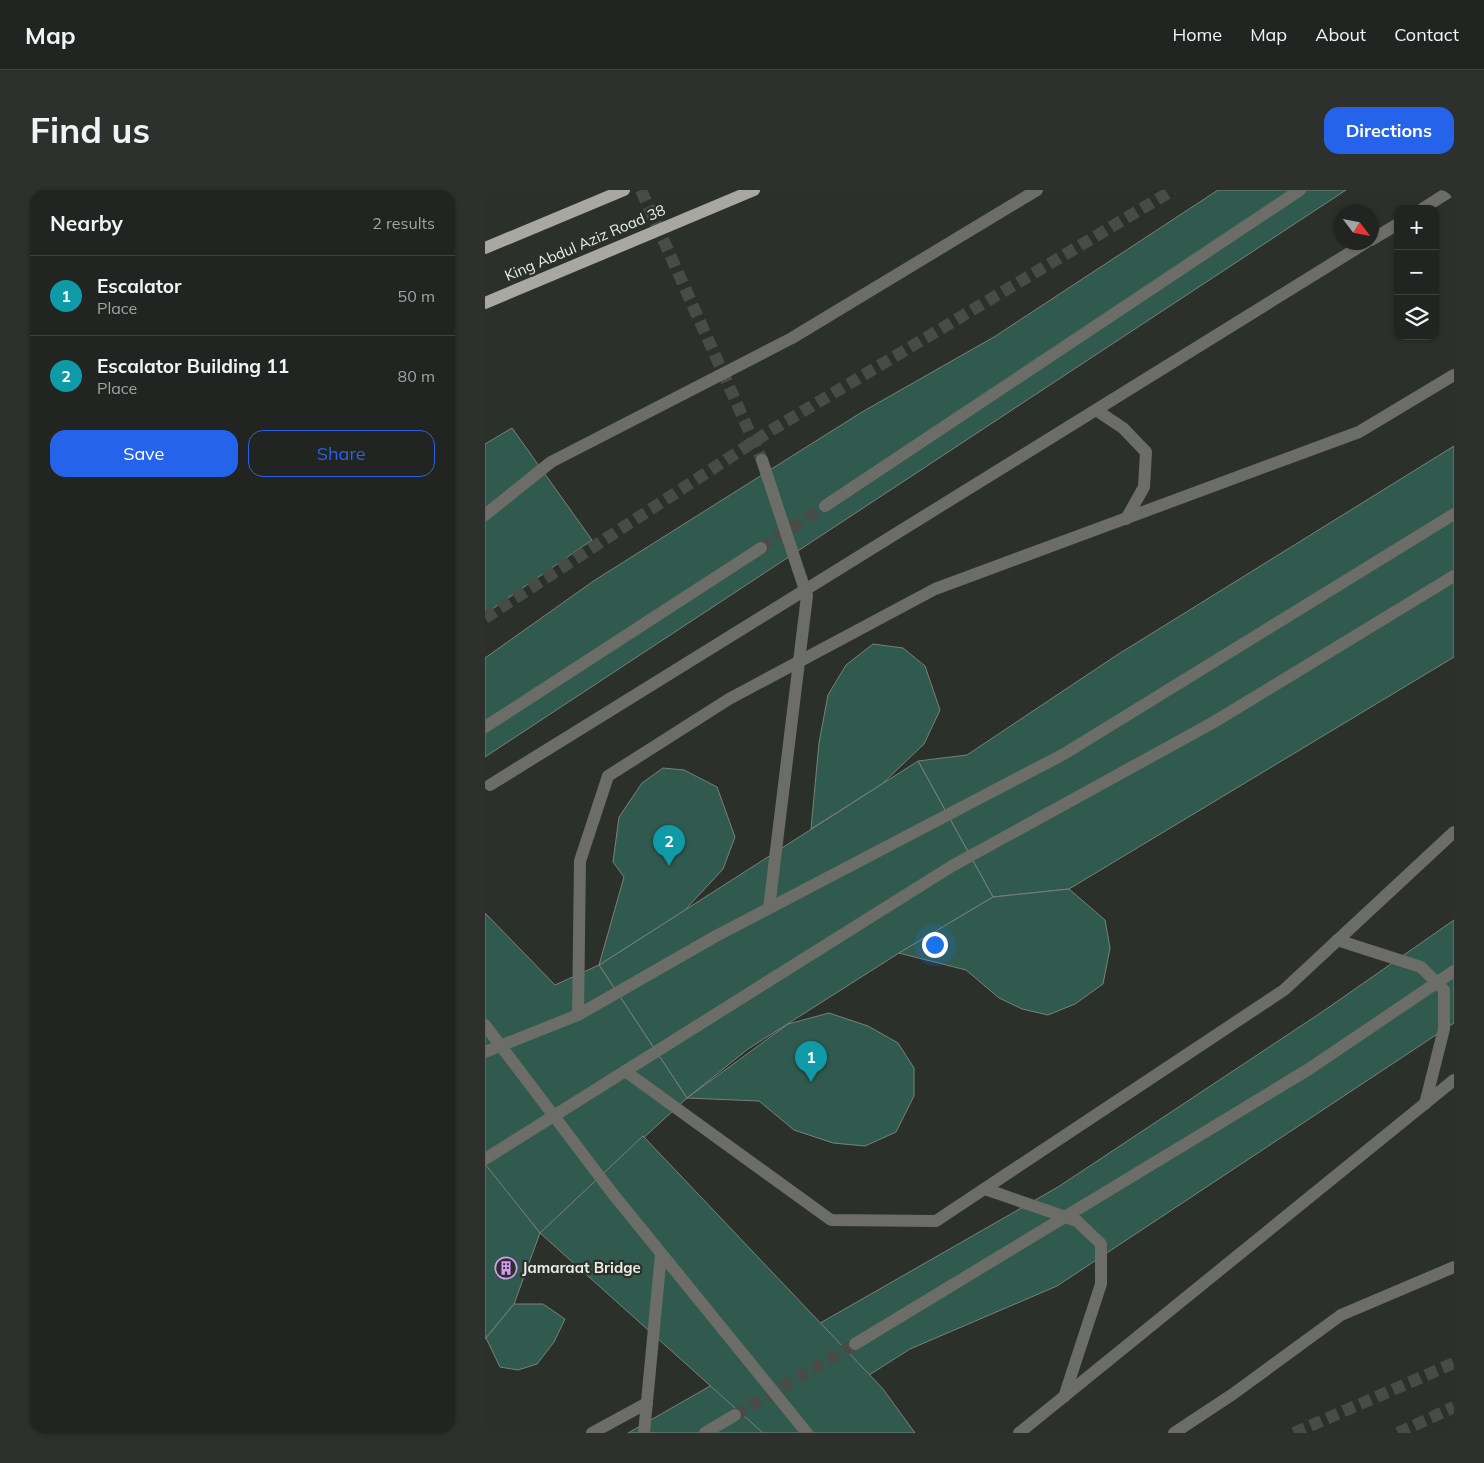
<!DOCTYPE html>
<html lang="en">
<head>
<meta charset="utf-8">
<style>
	body { margin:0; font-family:Mulish,sans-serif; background:#2d302d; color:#f1f3f6 }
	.controls { position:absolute; right:15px; top:15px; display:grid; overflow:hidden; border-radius:10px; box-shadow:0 1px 4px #0004 }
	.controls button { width:45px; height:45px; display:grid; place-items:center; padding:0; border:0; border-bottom:1px solid #3e413e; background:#212420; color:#f1f3f6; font:25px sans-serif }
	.compass { position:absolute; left:849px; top:15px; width:45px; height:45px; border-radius:50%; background:#212420; box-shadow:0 1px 4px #0004; rotate:122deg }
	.you { position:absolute; left:449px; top:754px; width:18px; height:18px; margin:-12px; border:4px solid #fff; border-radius:50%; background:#1a73e8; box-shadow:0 0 0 8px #1a73e833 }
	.badge { display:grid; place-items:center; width:32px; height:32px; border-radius:50%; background:#2563eb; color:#fff; font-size:16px; font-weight:700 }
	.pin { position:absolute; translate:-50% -41px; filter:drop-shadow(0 1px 2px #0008) }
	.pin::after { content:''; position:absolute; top:26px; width:18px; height:15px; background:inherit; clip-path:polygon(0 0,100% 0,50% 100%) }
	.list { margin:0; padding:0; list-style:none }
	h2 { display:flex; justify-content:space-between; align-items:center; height:65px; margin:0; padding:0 20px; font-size:21px }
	h2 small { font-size:16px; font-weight:400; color:#a2a4a5 }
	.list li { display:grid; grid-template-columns:32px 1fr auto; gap:15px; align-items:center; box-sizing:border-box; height:80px; padding:0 20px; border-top:1px solid #3e413e }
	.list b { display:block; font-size:19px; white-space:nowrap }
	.list p { margin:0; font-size:16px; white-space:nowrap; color:#a2a4a5 }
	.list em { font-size:16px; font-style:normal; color:#a2a4a5 }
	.actions { display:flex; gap:10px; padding:15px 20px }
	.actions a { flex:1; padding:11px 0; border:1px solid #2563eb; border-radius:15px; text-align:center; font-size:18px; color:#2563eb }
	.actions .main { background:#2563eb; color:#fff }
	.icon { flex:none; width:28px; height:28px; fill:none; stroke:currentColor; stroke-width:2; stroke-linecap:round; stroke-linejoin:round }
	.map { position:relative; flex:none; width:969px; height:1243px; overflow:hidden; border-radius:15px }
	header { display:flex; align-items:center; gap:30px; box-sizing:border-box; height:70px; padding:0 25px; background:#212420; border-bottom:1px solid #3e413e }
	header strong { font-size:24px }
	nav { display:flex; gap:28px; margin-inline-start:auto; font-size:18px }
	.intro { display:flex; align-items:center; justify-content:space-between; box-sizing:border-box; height:120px; padding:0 30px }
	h1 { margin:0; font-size:35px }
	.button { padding:12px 22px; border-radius:15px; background:#2563eb; color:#fff; font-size:18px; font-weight:700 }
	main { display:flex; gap:30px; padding:0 30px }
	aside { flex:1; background:#212420; border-radius:15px; box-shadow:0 1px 4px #0004 }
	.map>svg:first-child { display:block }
</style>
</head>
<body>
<header>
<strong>Map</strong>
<nav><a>Home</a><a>Map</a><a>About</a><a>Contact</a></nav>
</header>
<div class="intro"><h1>Find us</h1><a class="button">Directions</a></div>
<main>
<aside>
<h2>Nearby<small>2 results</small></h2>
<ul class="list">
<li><span class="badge" style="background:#0f9aa8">1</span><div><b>Escalator</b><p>Place</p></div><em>50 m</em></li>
<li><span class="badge" style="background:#0f9aa8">2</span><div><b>Escalator Building 11</b><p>Place</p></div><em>80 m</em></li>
</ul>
<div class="actions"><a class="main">Save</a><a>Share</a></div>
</aside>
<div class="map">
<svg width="969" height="1243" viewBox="0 0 969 1243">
	<rect width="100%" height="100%" fill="#2c302b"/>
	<g fill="#315a4f" stroke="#78807d">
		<path d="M733,0H861L0,567V468L110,390L377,222L509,147Z"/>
		<path d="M27,238L107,350L0,424V254Z"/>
		<path d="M969,256V467L584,699L508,707L433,571L482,565L632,465Z"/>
		<path d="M388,454L418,458L440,476L455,520L439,554L397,594L326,639L334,553L343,505L361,475Z"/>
		<path d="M433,571L508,707L414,763L263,859L202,908L114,775Z"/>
		<path d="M178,578L199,580L232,597L250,647L238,679L200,720L114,775L139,687L128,672L134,627L157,593Z"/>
		<path d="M584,699L620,730L625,758L618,794L590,814L563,825L537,819L514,808L481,780L414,763L508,707Z"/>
		<path d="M0,723L70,795L114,775L202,908L55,1043L0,976Z"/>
		<path d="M969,730V833L572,1096L425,1159L293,1243H143L573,997L837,822Z"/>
		<path d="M344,823L383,836L413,853L429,878V906L411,942L380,956L348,953L309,940L274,911L202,908L303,834Z"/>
		<path d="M158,946L398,1199L430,1243H278L55,1043Z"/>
		<path d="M0,974L55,1043L29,1114L0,1149Z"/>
		<path d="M29,1114H58L80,1129L69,1152L52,1174L33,1180L15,1177L1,1148Z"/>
	</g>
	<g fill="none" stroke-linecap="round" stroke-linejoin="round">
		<g stroke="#484c47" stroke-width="12" stroke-dasharray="12 6" stroke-linecap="butt">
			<path d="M156,0L277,270"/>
			<path d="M276,358L340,316"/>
			<path d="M0,428L285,241L688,0"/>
			<path d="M250,1225L370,1154"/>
			<path d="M809,1243L969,1173"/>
			<path d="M913,1243L969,1217"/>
		</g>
		<path stroke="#6c6c68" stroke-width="12" d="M689,1243L748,1204L856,1125L969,1077"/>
		<g stroke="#6c6c68" stroke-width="12">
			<path d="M937,19L967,0"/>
			<path d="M886,50L913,34"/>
			<path d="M611,220L638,238L661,262L659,297L641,329"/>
			<path d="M340,316L815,0"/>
			<path d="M0,325L66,272L307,148L552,0"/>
			<path d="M0,537L276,358"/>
			<path d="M5,595L882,52"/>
			<path d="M852,750L936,777L959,800V839L940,914"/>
			<path d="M93,825L95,671L123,586L244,509L450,399L874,242L969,185"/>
			<path d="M0,862L93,825L231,746L579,564L969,324"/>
			<path d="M140,881L346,1030L451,1031L799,800L969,642"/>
			<path d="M0,969L467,676L729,532L969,386"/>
			<path d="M500,999L592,1031L616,1054V1094L579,1207"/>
			<path d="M107,1243L162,1213"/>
			<path d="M159,1243L176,1064"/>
			<path d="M220,1243L250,1225"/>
			<path d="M534,1243L969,890"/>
		</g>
		<g stroke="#a8a7a1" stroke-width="12">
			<path d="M0,58L139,0"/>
			<path d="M0,113L269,0"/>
		</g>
		<g stroke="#6c6c68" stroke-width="12">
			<path d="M277,270L322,406L284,718"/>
			<path d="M0,835L128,1004L322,1243"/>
			<path d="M370,1154L824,879L969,781"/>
		</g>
	</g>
	<defs>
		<g id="building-ring" transform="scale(1.125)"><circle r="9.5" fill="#2c302b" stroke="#d89af8" stroke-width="1.5"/><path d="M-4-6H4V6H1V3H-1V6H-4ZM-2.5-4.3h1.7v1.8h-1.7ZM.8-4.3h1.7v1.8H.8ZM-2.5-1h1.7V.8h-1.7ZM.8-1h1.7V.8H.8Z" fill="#d89af8"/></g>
	</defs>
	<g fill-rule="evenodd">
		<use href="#building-ring" x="21" y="1078"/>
	</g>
	<g text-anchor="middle" stroke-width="4.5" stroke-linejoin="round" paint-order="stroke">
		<g font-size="15" fill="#e9ece8" stroke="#2c302b">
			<text transform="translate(100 53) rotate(-23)" y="5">King Abdul Aziz Road 38</text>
		</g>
		<g font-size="15" font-weight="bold" fill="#e9ece8" stroke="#2c302b" text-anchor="start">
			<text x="37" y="1083">Jamaraat Bridge</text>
		</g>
	</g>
</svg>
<div class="controls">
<button>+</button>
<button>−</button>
<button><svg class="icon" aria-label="layers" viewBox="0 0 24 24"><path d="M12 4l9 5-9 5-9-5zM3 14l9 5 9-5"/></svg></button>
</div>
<svg class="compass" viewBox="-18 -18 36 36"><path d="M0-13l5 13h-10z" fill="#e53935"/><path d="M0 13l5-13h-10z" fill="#a2a4a5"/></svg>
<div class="you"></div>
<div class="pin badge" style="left:326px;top:892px;background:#0f9aa8">1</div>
<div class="pin badge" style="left:184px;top:676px;background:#0f9aa8">2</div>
</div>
</main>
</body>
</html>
